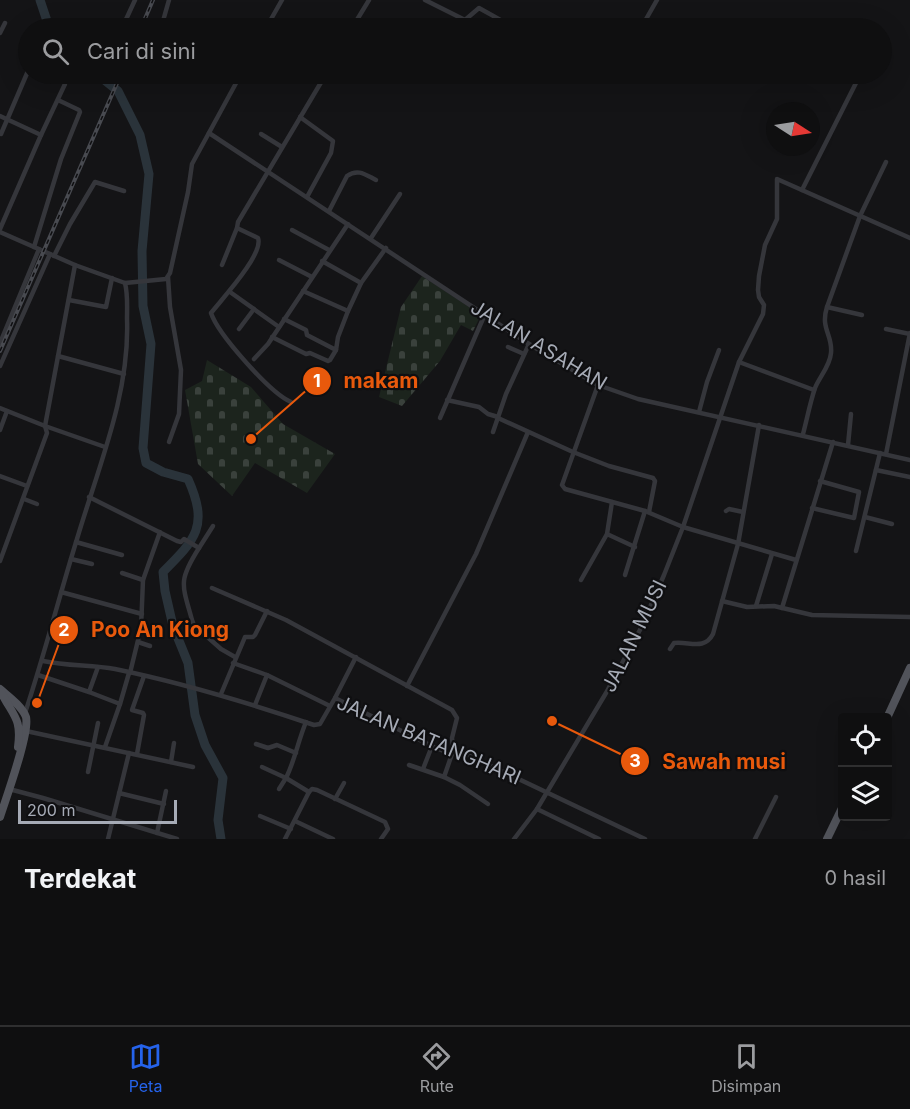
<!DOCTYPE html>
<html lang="id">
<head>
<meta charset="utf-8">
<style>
	body { margin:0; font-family:Inter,sans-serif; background:#1d1d1e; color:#f1f3f6 }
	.controls { position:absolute; right:18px; bottom:18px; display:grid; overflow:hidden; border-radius:6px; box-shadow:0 6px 24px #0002 }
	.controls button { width:54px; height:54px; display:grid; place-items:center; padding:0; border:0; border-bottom:2px solid #2f2f30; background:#0f0f10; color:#f1f3f6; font:30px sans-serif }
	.compass { position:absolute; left:766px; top:102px; width:54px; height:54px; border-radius:50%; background:#0f0f10; box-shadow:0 6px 24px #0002; rotate:102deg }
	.scale { position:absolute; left:18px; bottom:15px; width:159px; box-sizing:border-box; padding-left:6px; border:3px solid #a6abb6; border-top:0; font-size:16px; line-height:21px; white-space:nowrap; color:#a6abb6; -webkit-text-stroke:4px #0f0f11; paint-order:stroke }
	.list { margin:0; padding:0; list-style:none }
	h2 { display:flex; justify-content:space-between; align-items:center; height:78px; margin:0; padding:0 24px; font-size:26px }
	h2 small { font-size:20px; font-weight:400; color:#9b9c9f }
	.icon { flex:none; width:33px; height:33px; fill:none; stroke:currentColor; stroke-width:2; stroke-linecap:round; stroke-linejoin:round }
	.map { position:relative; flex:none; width:910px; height:839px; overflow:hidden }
	.search { position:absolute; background:#0f0f10; box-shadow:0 6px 24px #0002; left:18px; right:18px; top:18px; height:66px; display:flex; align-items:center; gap:15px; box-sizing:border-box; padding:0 21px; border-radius:33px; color:#9b9c9f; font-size:22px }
	.sheet { height:186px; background:#0f0f10 }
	nav { display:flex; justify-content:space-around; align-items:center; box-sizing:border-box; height:84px; border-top:2px solid #2f2f30; background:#0f0f10; font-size:16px; color:#9b9c9f }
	nav a { display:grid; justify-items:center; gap:3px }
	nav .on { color:#2563eb }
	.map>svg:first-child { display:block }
</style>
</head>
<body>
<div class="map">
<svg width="910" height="839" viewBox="0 0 910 839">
	<defs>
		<pattern id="cemetery-stones" width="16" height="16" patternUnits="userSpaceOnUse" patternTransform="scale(1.5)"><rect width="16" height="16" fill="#1c241d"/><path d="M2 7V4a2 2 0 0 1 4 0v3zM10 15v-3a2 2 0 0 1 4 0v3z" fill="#3a413c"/></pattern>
	</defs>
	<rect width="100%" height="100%" fill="#141416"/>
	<g fill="url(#cemetery-stones)">
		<path d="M422,276L481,315L473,331L461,325L440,361L402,406L379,397L401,307Z"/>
		<path d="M207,360L251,387L283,424L335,454L307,493L255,463L232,496L198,464L185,390L202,381Z"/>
	</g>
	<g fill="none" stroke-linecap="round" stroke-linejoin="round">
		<g stroke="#2a333a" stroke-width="9">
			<path d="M40,0L48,24L53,28"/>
			<path d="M97,74L118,91L140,135L149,174L142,251L143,306L151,344L143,448L146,463L163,472L188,479C209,526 196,539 163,572L165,591L173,626L188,663L195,715L205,745L223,778L218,820L221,839"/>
		</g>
		<g stroke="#35363b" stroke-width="4.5">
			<path d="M425,0L465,20L479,8L515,28"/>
			<path d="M198,26L203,28"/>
			<path d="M122,28L135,0"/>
			<path d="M161,28L169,0"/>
			<path d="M266,28L282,0"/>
			<path d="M352,28L369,0"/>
			<path d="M641,28L657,0"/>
			<path d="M0,33L5,23"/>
			<path d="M602,74L612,78L615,74"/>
			<path d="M0,116L41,135L0,229"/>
			<path d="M300,117L333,141L331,153L307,197"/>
			<path d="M209,133L529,344L598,385L638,399L910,460"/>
			<path d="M1,134L28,71"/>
			<path d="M261,134L282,147"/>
			<path d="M41,135L65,84"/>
			<path d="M802,190L859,77"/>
			<path d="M329,211L347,176C358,168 366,175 376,180"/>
			<path d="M292,230L329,250"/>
			<path d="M0,232L75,265L125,283L166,279L170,273L188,192L192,164L241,74"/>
			<path d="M371,238L400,194"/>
			<path d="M34,247L61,159L80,112L79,110L58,100"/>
			<path d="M54,256L70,224L95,182L124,191"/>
			<path d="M279,260L312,277"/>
			<path d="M222,265L237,228"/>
			<path d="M168,277L170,307L181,370L179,414L169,442"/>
			<path d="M361,283L386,248"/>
			<path d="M303,291L348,311"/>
			<path d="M230,292L279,327"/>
			<path d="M69,300L106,307L112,278"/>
			<path d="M827,307L862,315"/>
			<path d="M284,319L306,330L307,335L336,350L338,337L348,311L361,283L322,261"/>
			<path d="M239,329L254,309"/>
			<path d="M886,329L910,334"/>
			<path d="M272,337L306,354L310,353L328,361L330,360L336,350"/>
			<path d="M0,343L39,249"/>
			<path d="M508,347L524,354"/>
			<path d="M58,356L124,374"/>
			<path d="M254,359L268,344L348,224"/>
			<path d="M739,362L814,390"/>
			<path d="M0,366L50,254"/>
			<path d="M598,385L562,485L565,489L645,511L683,527L796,560"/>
			<path d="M447,400L479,407L488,414L498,417"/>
			<path d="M291,402C270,393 218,334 211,313C222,299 264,254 258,238L237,228L238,222L326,74"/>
			<path d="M0,408L45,426L105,447"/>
			<path d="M699,412L707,382L719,350"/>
			<path d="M440,418L485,314"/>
			<path d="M498,418L573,452L609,466L653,478L655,481L649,512"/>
			<path d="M0,430L7,411"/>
			<path d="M493,432L506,394L529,344"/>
			<path d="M803,434C807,419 810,403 815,388C820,376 830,366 831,353C833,335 820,329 827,307L860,216L886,162"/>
			<path d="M848,445L851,414"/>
			<path d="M886,454L910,333"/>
			<path d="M876,470L910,477"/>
			<path d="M0,476L27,486"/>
			<path d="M89,497L177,541L181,542L184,539L199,548C178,581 182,584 192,620L194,625L221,649L235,657"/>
			<path d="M24,499L37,504"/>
			<path d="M812,508L854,518L859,492L820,481"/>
			<path d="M726,511L729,509L743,512"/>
			<path d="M865,517L892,524"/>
			<path d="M607,534L635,547"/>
			<path d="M76,542L122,555"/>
			<path d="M199,548L213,526"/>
			<path d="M856,551L880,453"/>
			<path d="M71,559L92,564"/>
			<path d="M0,561L47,433L45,426L75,265"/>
			<path d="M122,573L143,580"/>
			<path d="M625,575L645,511"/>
			<path d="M581,580L607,534L612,502"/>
			<path d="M212,588L286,620L452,710L457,718L452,738L453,748"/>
			<path d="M61,592L142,614"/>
			<path d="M722,601L747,607L774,606L812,615L910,617"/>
			<path d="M756,606L772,554"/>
			<path d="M782,608L833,442"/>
			<path d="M138,642L150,646"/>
			<path d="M670,649L674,643C689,641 704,651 713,634L738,544L759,425"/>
			<path d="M43,661C67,666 91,665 115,669C183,683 249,703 314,725L320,724L335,698L438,749L452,754L453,748"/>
			<path d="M233,663L267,675L330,706"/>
			<path d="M130,673L141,628L143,580L160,532"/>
			<path d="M38,675L89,692L98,667"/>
			<path d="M407,686L476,554L528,432"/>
			<path d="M89,692L120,704L129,673"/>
			<path d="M221,694L245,637H253L255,635L267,611"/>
			<path d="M335,698L356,657"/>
			<path d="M255,705L267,675"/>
			<path d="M25,713C44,656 59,597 77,539C98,468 130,394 127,319C127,306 128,295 125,283"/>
			<path d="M26,731L193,767"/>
			<path d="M256,744L268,748L277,745L296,753"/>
			<path d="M105,747L120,704"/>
			<path d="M453,748L645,839"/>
			<path d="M137,754L144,715L143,713L132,710L144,676"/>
			<path d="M171,762L174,743"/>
			<path d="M409,765L444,777L452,754"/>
			<path d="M262,767L286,778L279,789"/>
			<path d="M423,769L432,746"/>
			<path d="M88,772L98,723"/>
			<path d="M444,777L460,785L488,804"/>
			<path d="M9,789L43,798L177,839"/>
			<path d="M309,792L312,789L317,790L385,822L388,829L381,839"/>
			<path d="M119,793L164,804"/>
			<path d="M335,799L344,783"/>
			<path d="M537,809L599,839"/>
			<path d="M260,816L291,829"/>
			<path d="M295,821L333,839"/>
			<path d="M157,833L166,791"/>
			<path d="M108,839L129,753"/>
			<path d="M285,839L309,792L286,778C295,760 298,741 306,722"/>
			<path d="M514,839L537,809L606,693L641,628L664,575L683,527L739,362L763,314L764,305L759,297L758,290L759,276L765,245L777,219V179L910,238"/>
			<path d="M755,839L776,797"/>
		</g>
		<g stroke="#51535a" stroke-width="8">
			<path d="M0,689C8,696 22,706 26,717C30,733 6,798 0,817"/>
			<path d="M1,692C13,716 22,718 18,747"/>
			<path d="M887,718L910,668"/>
			<path d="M827,839L842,808"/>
		</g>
		<g stroke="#484a50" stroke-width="4">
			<g id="rail">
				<path d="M141,28L153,0"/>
				<path d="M0,351L121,74"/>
			</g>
		</g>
		<use href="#rail" stroke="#0f0f11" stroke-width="1.5" stroke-dasharray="4.5" stroke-linecap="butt"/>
	</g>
	<g text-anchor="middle" stroke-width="4.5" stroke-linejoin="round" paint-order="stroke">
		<g font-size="20" fill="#a6abb6" stroke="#0f0f11">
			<text transform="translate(539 345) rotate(31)" y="7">JALAN ASAHAN</text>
			<text transform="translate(634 636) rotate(-64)" y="7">JALAN MUSI</text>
			<text transform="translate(429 740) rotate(23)" y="7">JALAN BATANGHARI</text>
		</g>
	</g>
	<path fill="none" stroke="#e8590c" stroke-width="2" d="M251 439L317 381M37 703L64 630M552 721L635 761"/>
	<g fill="#e8590c" stroke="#0f0f11" stroke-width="2">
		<circle cx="251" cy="439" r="6"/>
		<circle cx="37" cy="703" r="6"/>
		<circle cx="552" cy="721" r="6"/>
		<circle cx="317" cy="381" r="15"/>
		<circle cx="64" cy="630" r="15"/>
		<circle cx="635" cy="761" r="15"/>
	</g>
	<g font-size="18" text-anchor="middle" font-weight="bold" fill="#fff">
		<text x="317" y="387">1</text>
		<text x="64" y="636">2</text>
		<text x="635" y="767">3</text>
	</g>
	<g font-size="21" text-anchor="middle" font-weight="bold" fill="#e8590c" stroke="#0f0f11" stroke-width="4.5" stroke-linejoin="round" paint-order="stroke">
		<text x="381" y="388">makam</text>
		<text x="160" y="637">Poo An Kiong</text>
		<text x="724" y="769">Sawah musi</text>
	</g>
</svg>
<div class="controls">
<button><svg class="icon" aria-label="locate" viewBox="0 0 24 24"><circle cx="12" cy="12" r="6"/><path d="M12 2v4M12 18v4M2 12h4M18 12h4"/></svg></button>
<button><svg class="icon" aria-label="layers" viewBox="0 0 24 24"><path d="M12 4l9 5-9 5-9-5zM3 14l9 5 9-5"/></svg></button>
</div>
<svg class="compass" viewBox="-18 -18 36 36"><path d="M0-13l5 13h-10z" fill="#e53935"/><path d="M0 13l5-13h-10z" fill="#9b9c9f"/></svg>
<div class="scale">200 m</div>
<div class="search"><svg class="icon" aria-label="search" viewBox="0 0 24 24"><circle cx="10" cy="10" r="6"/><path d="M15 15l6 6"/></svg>Cari di sini</div>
</div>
<section class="sheet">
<h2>Terdekat<small>0 hasil</small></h2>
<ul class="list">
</ul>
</section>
<nav>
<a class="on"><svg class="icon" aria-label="map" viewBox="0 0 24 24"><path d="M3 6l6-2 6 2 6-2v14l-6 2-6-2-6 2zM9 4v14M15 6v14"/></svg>Peta</a>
<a><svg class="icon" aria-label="directions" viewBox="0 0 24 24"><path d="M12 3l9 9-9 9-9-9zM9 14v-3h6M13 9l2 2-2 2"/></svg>Rute</a>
<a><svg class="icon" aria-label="saved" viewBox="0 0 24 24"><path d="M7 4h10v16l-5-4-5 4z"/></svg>Disimpan</a>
</nav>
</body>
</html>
